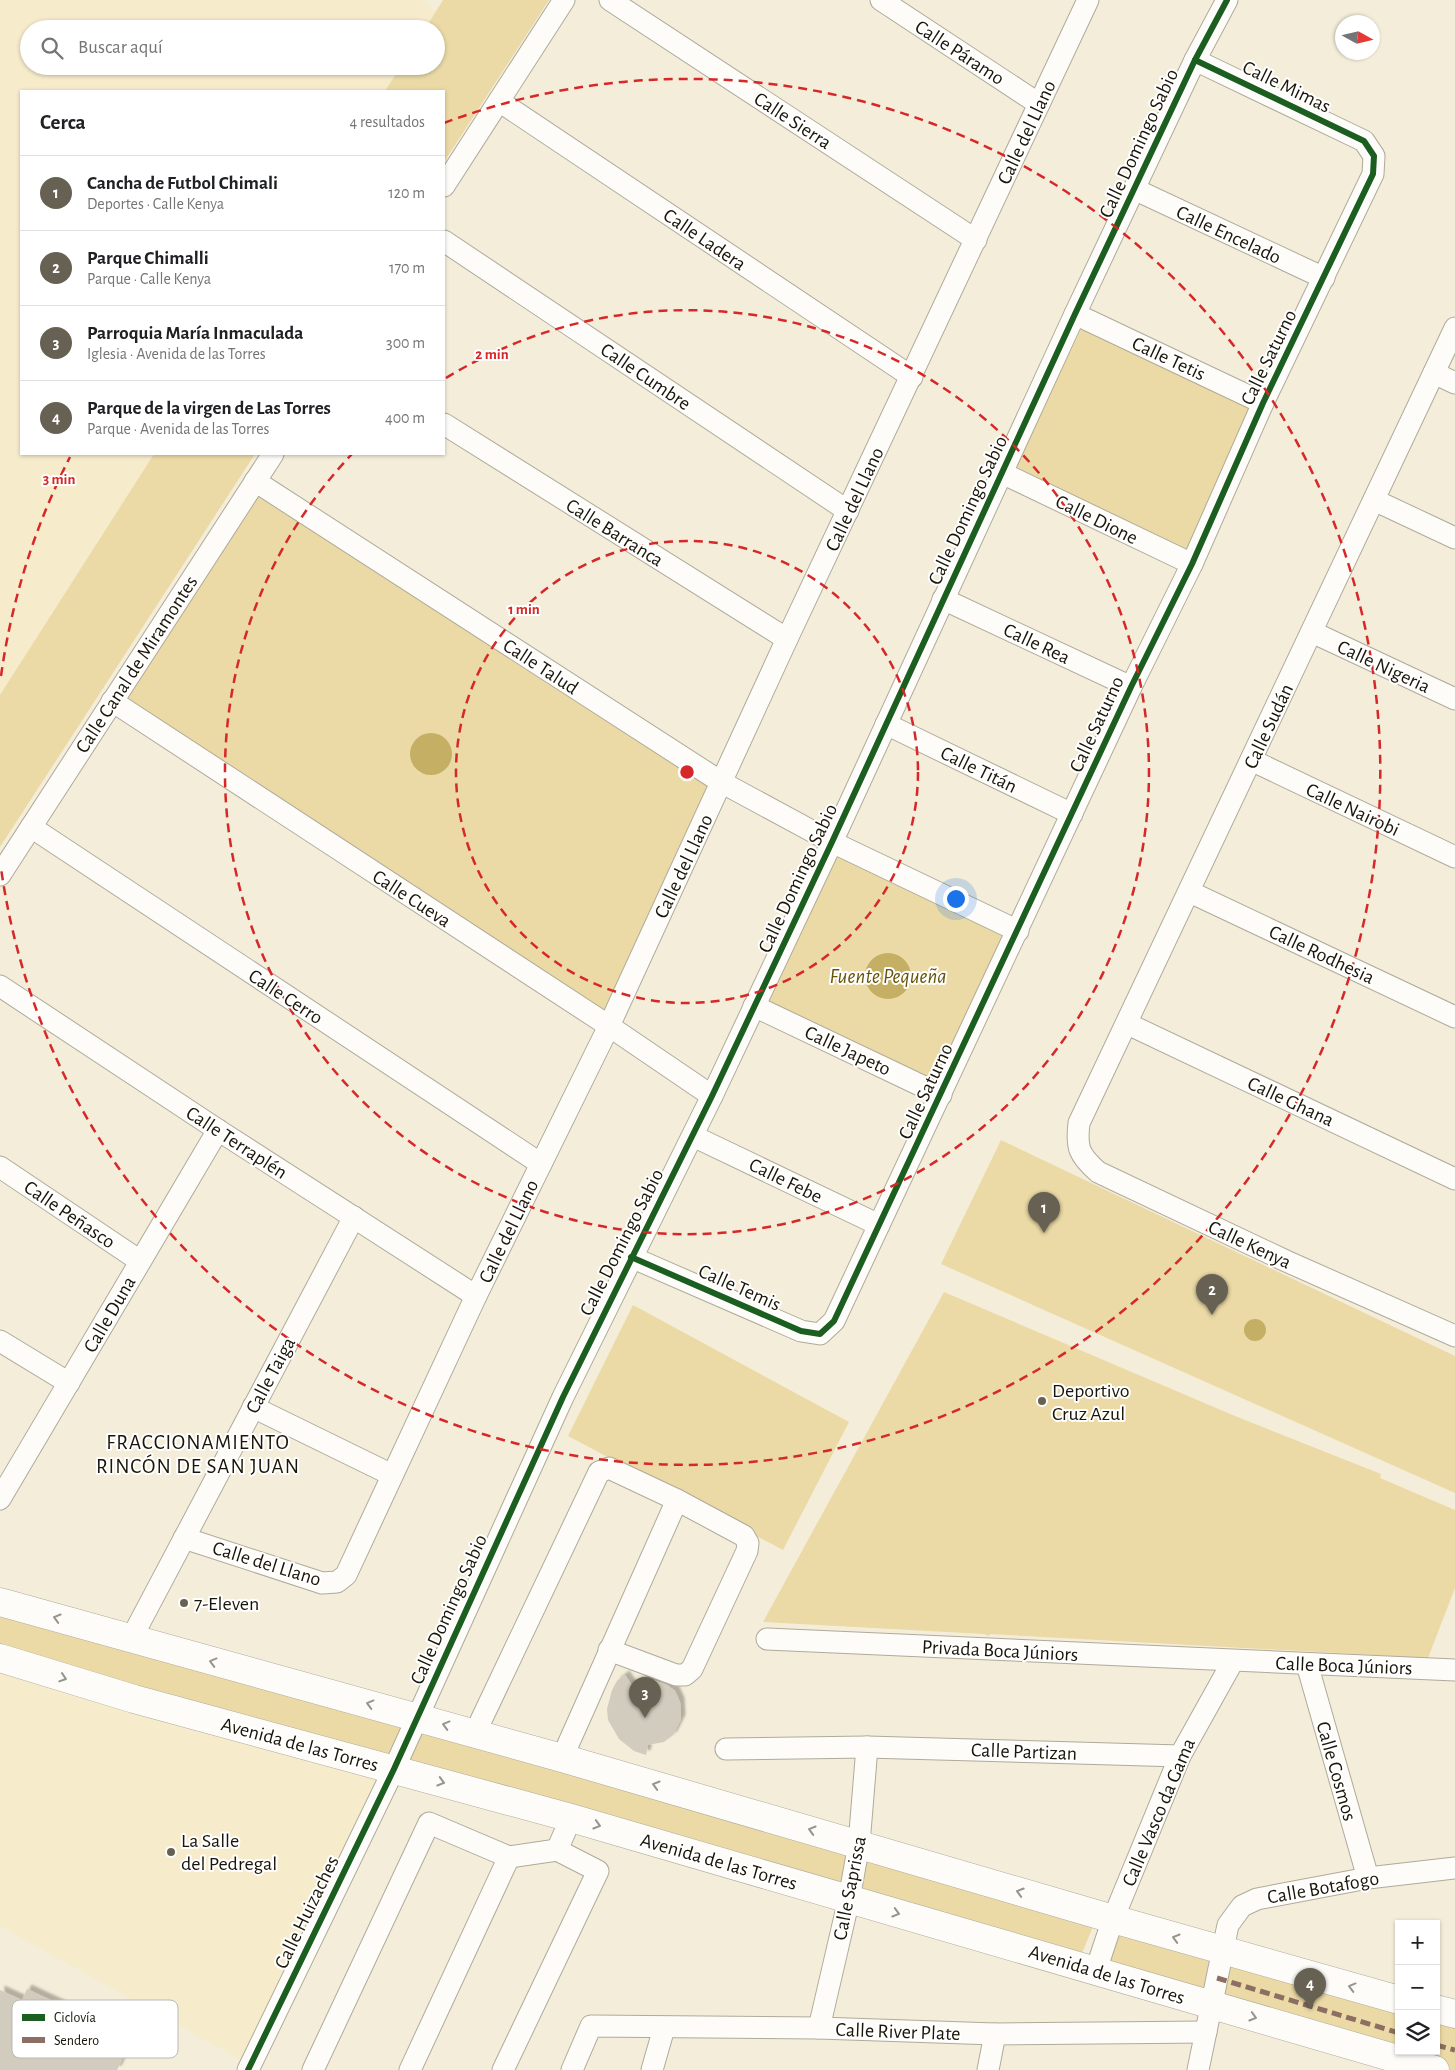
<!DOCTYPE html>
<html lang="es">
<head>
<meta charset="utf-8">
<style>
	body { margin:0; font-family:"Alegreya Sans",sans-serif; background:#f6f6f6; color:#202124 }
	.controls { position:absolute; right:15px; bottom:15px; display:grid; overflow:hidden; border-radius:0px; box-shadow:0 1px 4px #0004 }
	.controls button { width:45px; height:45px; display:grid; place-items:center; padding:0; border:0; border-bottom:1px solid #e0e0e0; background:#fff; color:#202124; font:25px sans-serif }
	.compass { position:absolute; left:1335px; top:15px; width:45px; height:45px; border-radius:50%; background:#fff; box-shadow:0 1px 4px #0004; rotate:98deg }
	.you { position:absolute; left:955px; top:898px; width:18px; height:18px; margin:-12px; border:4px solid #fff; border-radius:50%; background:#1a73e8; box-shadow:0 0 0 8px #1a73e833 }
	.badge { display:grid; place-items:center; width:32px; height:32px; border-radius:50%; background:#666152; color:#fff; font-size:16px; font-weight:700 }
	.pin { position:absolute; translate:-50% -41px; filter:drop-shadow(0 1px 2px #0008) }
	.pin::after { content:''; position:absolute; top:26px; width:18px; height:15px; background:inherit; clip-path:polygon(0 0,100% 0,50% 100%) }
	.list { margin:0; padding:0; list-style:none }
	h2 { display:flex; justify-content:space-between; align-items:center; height:65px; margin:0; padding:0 20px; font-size:21px }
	h2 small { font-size:16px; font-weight:400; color:#757577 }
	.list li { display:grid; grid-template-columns:32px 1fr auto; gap:15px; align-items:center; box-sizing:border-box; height:75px; padding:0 20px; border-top:1px solid #e0e0e0 }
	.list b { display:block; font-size:19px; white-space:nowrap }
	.list p { margin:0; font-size:16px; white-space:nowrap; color:#757577 }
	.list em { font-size:16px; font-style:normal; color:#757577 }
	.icon { flex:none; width:28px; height:28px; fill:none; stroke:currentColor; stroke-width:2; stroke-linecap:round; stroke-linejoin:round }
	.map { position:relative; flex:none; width:1455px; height:2070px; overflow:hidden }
	.search { position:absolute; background:#fff; box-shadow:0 1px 4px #0004; left:20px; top:20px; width:425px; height:55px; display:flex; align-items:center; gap:12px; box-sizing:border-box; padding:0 18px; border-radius:28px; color:#757577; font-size:19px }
	.panel { position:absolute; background:#fff; box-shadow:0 1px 4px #0004; left:20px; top:90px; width:425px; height:365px; border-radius:0px }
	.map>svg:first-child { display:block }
</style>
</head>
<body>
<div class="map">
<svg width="1455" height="2070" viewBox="0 0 1455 2070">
	<defs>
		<filter id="shadow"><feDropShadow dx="4.5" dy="-4.5" stdDeviation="1" flood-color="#0004"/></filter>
	</defs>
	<rect width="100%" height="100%" fill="#f4edda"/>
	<g fill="#f6ebcb">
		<path d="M0,0H423L435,13L425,29H29V66H401L385,91H21V454H154L0,695Z"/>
		<path d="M0,1665L377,1779L241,2060L0,1926Z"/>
	</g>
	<g fill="#ebdaa6">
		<path d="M443,0H549L444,162V91H385L401,66H436V29H425Z"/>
		<path d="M1084,323L1263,411L1191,560L1013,471Z"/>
		<path d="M154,454H255L0,847V695Z"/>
		<path d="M259,489L712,786L610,1017L121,699Z"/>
		<path d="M834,845L1016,932L941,1093L760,1004Z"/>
		<path d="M1001,1140L1455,1356V1493L941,1264Z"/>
		<path d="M944,1292L1235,1416L1381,1474L1380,1478L1455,1510V1588L1428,1658L990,1634L989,1636L984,1634L763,1622Z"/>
		<path d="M633,1305L849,1422L783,1550L568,1436Z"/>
		<path d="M0,1607L404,1723L385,1761L0,1652Z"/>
		<path d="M422,1721L853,1839L841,1905L400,1769Z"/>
		<path d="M864,1842L1099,1912L1073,1975L852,1907Z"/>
		<path d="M1113,1907L1217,1935L1201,2011L1085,1977Z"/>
		<path d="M1234,1941L1399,1986V2051H1436V1997L1455,2003V2070H1391L1220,2016Z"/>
	</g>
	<g fill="#c5af65">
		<circle cx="431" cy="754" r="21"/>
		<circle cx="888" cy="976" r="23"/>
		<circle cx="1255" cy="1330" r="11"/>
	</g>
	<g fill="#d1ccbd" filter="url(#shadow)">
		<path d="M625,1675L637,1693L642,1676L667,1685L675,1691L680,1702L681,1719L673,1735L664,1742L648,1745L646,1755L634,1751L619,1739L608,1720L607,1709L612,1690L617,1681Z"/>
		<path d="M27,1989L132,2038L117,2070H0V1990L22,2000Z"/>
	</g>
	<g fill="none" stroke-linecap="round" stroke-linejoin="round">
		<g stroke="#afaa9b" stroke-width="23">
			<g id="street">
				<path d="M610,0L976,240"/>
				<path d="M881,0L1039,104"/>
				<path d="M499,101L912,377"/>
				<path d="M444,186L564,0"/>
				<path d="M1134,189L1324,278"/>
				<path d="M444,241L848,511"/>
				<path d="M1075,314L1263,403"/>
				<path d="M1455,328L1079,1123C1076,1148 1079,1155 1098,1172L1286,1261L1455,1336"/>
				<path d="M1434,373L1455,383"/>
				<path d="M444,424L787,639"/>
				<path d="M1002,473L1192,564"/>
				<path d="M255,481L721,782L832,842L1018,931"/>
				<path d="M1374,500L1455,538"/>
				<path d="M943,599L1131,687"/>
				<path d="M1312,632L1455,699"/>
				<path d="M112,701L609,1026L712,1096"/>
				<path d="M886,724L1072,814"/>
				<path d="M1251,760L1455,857"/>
				<path d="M31,827L541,1164"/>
				<path d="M0,875L273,454"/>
				<path d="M1190,892L1455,1017"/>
				<path d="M0,986L218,1130L476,1296"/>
				<path d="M754,1006L941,1095"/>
				<path d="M1128,1024L1455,1179"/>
				<path d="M693,1136L879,1225"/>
				<path d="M0,1167L140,1261"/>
				<path d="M631,1257L801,1331L820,1334L834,1321L1131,687L1192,564L1263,403L1373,174L1374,156L1364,141L1195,60"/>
				<path d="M0,1341L69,1383"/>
				<path d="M253,1407L392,1475"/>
				<path d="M0,1499L218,1130"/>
				<path d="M184,1538L322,1583L337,1582L346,1575L476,1296L609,1026L787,639L1088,0"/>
				<path d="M131,1639L354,1217"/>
				<path d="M767,1639L1455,1670"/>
				<path d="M1307,1664L1368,1878"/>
				<path d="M475,1733L599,1472L609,1468L677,1500L744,1536L748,1543L747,1551L692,1669L685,1675H676L609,1650"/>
				<path d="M726,1749L867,1747L1180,1756"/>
				<path d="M562,1758L677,1500"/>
				<path d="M557,1850L571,1818"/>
				<path d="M1096,1970L1113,1919L1180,1756L1233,1661"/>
				<path d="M819,2028L849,1899L859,1844L867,1747"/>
				<path d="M248,2070L394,1769L563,1397L712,1096L832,842L1075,314L1195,60L1227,0"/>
				<path d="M313,2070L429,1823L509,1857L557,1850L598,1871L503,2070"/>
				<path d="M410,2070L509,1857"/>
				<path d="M572,2070L591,2026L819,2028L995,2034L1206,2032"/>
				<path d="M652,2070L664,2028"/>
				<path d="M988,2070L995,2034"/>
				<path d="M1198,2070L1228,1925L1242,1906L1257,1899L1368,1878L1455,1868"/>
			</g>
		</g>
		<g stroke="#afaa9b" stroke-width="29">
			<g id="secondary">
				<path d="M0,1602L562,1758L1113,1919L1399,2000"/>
				<path d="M0,1658L134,1699L571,1818L1435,2070"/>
				<path d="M1436,2009L1455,2014"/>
			</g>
		</g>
		<use href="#street" stroke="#fdfcf9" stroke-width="21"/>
		<use href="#secondary" stroke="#fdfcf9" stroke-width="28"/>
		<g stroke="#8d6e63" stroke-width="5" stroke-dasharray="10 5" stroke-linecap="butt">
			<path d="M1217,1978L1399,2033"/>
			<path d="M1436,2045L1455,2050"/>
		</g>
		<g stroke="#fff" stroke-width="9">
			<g id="cycleway">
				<path d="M631,1257L801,1331L820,1334L834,1321L1131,687L1192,564L1263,403L1373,174L1374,156L1364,141L1195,60"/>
				<path d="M248,2070L394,1769L563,1397L712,1096L832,842L1075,314L1195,60L1227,0"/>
			</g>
		</g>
		<use href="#cycleway" stroke="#1b5e20" stroke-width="6"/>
	</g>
	<defs><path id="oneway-chevron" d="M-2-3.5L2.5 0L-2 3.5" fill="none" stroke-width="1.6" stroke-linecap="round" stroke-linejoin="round" transform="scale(1.25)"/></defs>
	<g stroke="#96948d">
		<use href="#oneway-chevron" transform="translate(57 1618) rotate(-164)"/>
		<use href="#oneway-chevron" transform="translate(213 1662) rotate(-165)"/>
		<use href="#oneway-chevron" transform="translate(63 1678) rotate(18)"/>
		<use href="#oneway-chevron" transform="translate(370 1704) rotate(-165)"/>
		<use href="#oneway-chevron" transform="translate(446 1725) rotate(-165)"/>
		<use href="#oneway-chevron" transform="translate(441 1782) rotate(16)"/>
		<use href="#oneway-chevron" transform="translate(656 1785) rotate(-164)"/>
		<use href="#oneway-chevron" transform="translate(597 1825) rotate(16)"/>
		<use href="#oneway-chevron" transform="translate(812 1830) rotate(-164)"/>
		<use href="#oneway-chevron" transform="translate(1020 1892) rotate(-163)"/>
		<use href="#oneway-chevron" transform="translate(896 1913) rotate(16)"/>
		<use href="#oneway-chevron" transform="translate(1176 1938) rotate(-164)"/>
		<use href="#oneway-chevron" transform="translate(1352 1987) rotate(-165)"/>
		<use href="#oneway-chevron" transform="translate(1253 2017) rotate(16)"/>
	</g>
	<g fill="none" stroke="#d62828" stroke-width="2.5" stroke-dasharray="9 6">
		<circle cx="687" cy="772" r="231"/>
		<path d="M446 378A462 462 0 1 1 352 454"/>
		<path d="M1 676A693 693 0 0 1 70 457M444 123A693 693 0 1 1 1 868"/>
	</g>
	<g fill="#666152" stroke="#fff" stroke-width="2">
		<circle cx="1042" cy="1401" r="5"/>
		<circle cx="184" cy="1603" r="5"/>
		<circle cx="171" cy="1852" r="5"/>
	</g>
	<g text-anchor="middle" stroke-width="4" stroke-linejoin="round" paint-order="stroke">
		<g font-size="20" fill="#191508" stroke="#fff">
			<text transform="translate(960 52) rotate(33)" y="7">Calle Páramo</text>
			<text transform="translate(1287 86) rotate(26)" y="7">Calle Mimas</text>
			<text transform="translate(793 120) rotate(33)" y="7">Calle Sierra</text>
			<text transform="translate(1026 132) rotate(-65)" y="7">Calle del Llano</text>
			<text transform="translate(1138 143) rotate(-65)" y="7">Calle Domingo Sabio</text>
			<text transform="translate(1229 234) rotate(25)" y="7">Calle Encelado</text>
			<text transform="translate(705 239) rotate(34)" y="7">Calle Ladera</text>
			<text transform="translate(1268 357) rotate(-64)" y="7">Calle Saturno</text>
			<text transform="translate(1169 358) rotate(25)" y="7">Calle Tetis</text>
			<text transform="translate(646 376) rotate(34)" y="7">Calle Cumbre</text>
			<text transform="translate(854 499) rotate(-65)" y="7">Calle del Llano</text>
			<text transform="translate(967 510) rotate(-65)" y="7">Calle Domingo Sabio</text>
			<text transform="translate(1097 519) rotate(26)" y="7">Calle Dione</text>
			<text transform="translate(615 532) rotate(32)" y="7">Calle Barranca</text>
			<text transform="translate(1037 643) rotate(25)" y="7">Calle Rea</text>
			<text transform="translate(136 664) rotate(-57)" y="7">Calle Canal de Miramontes</text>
			<text transform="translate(541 666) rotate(33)" y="7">Calle Talud</text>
			<text transform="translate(1384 666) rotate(25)" y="7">Calle Nigeria</text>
			<text transform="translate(1096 724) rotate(-65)" y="7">Calle Saturno</text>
			<text transform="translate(1268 726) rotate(-65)" y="7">Calle Sudán</text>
			<text transform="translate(979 769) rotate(26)" y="7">Calle Titán</text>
			<text transform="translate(1353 809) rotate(25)" y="7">Calle Nairobi</text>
			<text transform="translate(683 866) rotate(-65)" y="7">Calle del Llano</text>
			<text transform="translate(797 878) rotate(-65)" y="7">Calle Domingo Sabio</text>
			<text transform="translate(412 898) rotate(33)" y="7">Calle Cueva</text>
			<text transform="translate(1322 954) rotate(25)" y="7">Calle Rodhesia</text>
			<text transform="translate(286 996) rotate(33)" y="7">Calle Cerro</text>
			<text transform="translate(848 1050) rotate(25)" y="7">Calle Japeto</text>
			<text transform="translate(925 1091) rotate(-65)" y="7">Calle Saturno</text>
			<text transform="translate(1291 1101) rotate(25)" y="7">Calle Ghana</text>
			<text transform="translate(237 1142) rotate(33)" y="7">Calle Terraplén</text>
			<text transform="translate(786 1180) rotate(26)" y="7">Calle Febe</text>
			<text transform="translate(70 1214) rotate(34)" y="7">Calle Peñasco</text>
			<text transform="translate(508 1231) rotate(-64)" y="7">Calle del Llano</text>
			<text transform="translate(621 1242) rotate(-63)" y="7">Calle Domingo Sabio</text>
			<text transform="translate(1250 1244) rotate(25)" y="7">Calle Kenya</text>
			<text transform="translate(740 1287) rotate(24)" y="7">Calle Temis</text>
			<text transform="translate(109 1314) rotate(-60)" y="7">Calle Duna</text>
			<text transform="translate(270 1375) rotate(-62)" y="7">Calle Taiga</text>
			<text transform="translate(267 1563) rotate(17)" y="7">Calle del Llano</text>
			<text transform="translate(448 1609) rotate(-66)" y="7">Calle Domingo Sabio</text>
			<text transform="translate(1000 1650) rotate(3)" y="7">Privada Boca Júniors</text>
			<text transform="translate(1344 1665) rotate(2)" y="7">Calle Boca Júniors</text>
			<text transform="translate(300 1744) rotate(15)" y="7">Avenida de las Torres</text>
			<text transform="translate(1024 1751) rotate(2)" y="7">Calle Partizan</text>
			<text transform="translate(1337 1771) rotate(74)" y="7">Calle Cosmos</text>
			<text transform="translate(1158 1812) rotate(-67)" y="7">Calle Vasco da Gama</text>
			<text transform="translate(719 1861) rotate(16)" y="7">Avenida de las Torres</text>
			<text transform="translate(1323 1887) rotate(-10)" y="7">Calle Botafogo</text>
			<text transform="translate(849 1888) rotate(-79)" y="7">Calle Saprissa</text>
			<text transform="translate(306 1912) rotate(-64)" y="7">Calle Huizaches</text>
			<text transform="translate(1107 1974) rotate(17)" y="7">Avenida de las Torres</text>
			<text transform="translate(898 2031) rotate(2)" y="7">Calle River Plate</text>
		</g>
		<g font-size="20" fill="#191508" stroke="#fff" text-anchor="start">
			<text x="1052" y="1397">Deportivo<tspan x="1052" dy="23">Cruz Azul</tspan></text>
			<text x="194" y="1610">7-Eleven</text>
			<text x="181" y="1847">La Salle<tspan x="181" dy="23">del Pedregal</tspan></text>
		</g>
		<g font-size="21" font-style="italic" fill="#675306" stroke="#fff">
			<text x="888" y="983">Fuente Pequeña</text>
		</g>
		<g font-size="21" letter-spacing="1" fill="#191508" stroke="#fff">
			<text x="198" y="1449">FRACCIONAMIENTO<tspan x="198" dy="24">RINCÓN DE SAN JUAN</tspan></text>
		</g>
	</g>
	<rect x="12" y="2000" width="166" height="58" rx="8" fill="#fff" stroke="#bab9b5" stroke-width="1"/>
	<rect x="22" y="2014" width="23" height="7" fill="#1b5e20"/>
	<rect x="22" y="2037" width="23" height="6" fill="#8d6e63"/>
	<g font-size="14" fill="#191508">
		<text x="54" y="2022">Ciclovía</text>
		<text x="54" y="2045">Sendero</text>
	</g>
	<circle cx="687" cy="772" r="8" fill="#d62828" stroke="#fff" stroke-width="2.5"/>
	<g font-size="15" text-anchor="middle" font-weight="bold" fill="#d62828" stroke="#fff" stroke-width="4" stroke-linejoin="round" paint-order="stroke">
		<text x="492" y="359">2 min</text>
		<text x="59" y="484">3 min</text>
		<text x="524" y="614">1 min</text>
	</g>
</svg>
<div class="controls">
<button>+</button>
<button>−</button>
<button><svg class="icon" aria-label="layers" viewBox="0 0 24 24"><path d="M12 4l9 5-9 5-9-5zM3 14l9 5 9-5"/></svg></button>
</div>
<svg class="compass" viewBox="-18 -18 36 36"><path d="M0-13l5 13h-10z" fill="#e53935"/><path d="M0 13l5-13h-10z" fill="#757577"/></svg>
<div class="you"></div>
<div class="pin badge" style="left:1044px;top:1233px">1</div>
<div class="pin badge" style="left:1212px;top:1315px">2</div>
<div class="pin badge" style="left:645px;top:1718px">3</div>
<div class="pin badge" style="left:1310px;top:2009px">4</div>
<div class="search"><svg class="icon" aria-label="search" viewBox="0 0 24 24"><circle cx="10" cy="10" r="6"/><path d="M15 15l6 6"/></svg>Buscar aquí</div>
<section class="panel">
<h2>Cerca<small>4 resultados</small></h2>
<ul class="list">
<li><span class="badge">1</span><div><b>Cancha de Futbol Chimali</b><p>Deportes · Calle Kenya</p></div><em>120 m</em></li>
<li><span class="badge">2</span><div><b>Parque Chimalli</b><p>Parque · Calle Kenya</p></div><em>170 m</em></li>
<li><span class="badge">3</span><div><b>Parroquia María Inmaculada</b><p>Iglesia · Avenida de las Torres</p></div><em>300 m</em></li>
<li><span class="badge">4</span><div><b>Parque de la virgen de Las Torres</b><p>Parque · Avenida de las Torres</p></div><em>400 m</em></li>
</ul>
</section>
</div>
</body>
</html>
